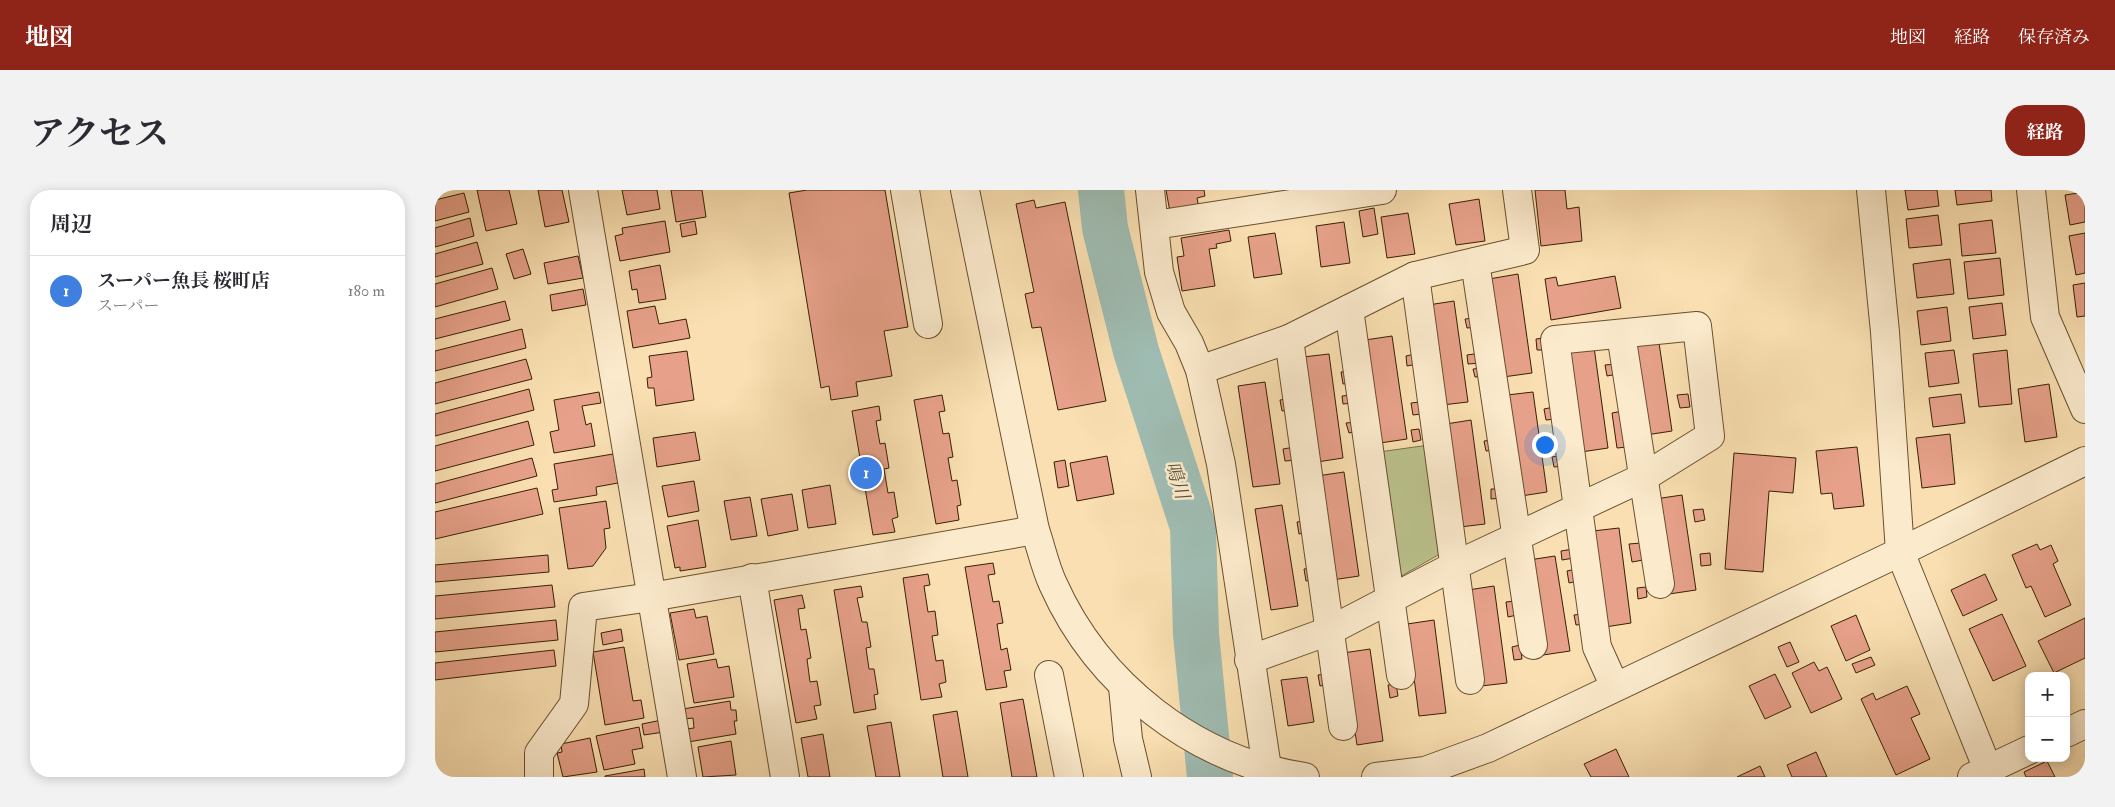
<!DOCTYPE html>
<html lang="ja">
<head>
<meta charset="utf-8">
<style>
	body { margin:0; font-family:"IM FELL Double Pica","Noto Serif JP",serif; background:#f2f2f3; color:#2b2b33 }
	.controls { position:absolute; right:15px; bottom:15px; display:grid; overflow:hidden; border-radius:10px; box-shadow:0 2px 12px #0003 }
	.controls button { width:45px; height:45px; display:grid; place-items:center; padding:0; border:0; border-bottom:1px solid #e1e1e2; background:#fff; color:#2b2b33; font:25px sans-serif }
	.you { position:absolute; left:1109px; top:254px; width:18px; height:18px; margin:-12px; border:4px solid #fff; border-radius:50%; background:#1a73e8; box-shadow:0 0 0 8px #1a73e833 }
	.badge { display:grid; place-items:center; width:32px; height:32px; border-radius:50%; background:#8f2418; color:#fff; font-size:16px; font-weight:700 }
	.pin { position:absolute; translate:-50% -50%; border:2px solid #fff; box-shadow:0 1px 5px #0006 }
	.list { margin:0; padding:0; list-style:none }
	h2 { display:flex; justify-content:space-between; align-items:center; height:65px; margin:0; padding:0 20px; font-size:21px }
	h2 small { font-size:16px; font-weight:400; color:#7c7c81 }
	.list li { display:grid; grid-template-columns:32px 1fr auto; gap:15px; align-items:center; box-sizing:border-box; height:70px; padding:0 20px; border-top:1px solid #e1e1e2 }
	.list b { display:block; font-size:19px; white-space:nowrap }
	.list p { margin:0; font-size:16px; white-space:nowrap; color:#7c7c81 }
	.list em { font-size:16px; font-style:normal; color:#7c7c81 }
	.map { position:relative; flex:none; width:1650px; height:587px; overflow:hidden; border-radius:20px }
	header { display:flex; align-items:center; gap:30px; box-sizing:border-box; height:70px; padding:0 25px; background:#8f2418; color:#fff }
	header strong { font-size:24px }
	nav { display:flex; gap:28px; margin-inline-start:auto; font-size:18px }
	.intro { display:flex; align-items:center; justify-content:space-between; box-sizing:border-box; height:120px; padding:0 30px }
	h1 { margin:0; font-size:35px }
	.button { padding:12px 22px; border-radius:20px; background:#8f2418; color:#fff; font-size:18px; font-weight:700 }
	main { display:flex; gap:30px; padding:0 30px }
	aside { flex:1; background:#fff; border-radius:20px; box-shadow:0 2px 12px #0003 }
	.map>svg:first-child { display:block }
</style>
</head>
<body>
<header>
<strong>地図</strong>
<nav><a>地図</a><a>経路</a><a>保存済み</a></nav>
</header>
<div class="intro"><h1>アクセス</h1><a class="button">経路</a></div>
<main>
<aside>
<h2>周辺<small></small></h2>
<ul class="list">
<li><span class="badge" style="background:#3f7fe0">1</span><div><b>スーパー魚長 桜町店</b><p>スーパー</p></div><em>180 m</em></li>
</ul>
</aside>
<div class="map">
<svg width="1650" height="587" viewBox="0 0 1650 587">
	<rect width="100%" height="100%" fill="#f9dfb1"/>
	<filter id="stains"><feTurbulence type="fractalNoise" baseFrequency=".004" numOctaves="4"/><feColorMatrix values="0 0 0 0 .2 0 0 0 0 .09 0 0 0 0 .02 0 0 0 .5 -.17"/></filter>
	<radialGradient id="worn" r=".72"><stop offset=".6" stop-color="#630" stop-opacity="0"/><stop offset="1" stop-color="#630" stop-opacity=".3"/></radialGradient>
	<path fill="#bbc28d" stroke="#7a7148" d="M994,255L1010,361L963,388L944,262Z"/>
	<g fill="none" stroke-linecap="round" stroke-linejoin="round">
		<path stroke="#9fbcb2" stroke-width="46" d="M666,0L670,38L701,161L758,337L761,444L775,587"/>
	</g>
	<g fill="#e7a18a" stroke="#382003">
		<path d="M42,0H74L82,34L51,41Z"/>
		<path d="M103,0H127L134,32L110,37Z"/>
		<path d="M187,0H222L225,19L192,25Z"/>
		<path d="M236,0H267L271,27L241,32Z"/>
		<path d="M372,0H450L473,137L449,141L457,186L421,192L423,206L396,210L394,196L386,198L354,3Z"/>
		<path d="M731,0H769L770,6L762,8L764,18L735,22Z"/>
		<path d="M1100,0H1130L1132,19L1144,17L1147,51L1106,56Z"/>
		<path d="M1470,0H1502L1504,16L1473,20Z"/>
		<path d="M1520,0H1556L1557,11L1522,15Z"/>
		<path d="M1650,2V32L1635,35L1630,5Z"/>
		<path d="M29,3L34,22L0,31V10Z"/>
		<path d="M1044,9L1050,51L1021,55L1014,14Z"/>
		<path d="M599,10L601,18L630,12L671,211L623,220L606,137L597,138L590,104L599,102L581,14Z"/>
		<path d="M939,18L943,44L928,47L924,21Z"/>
		<path d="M973,23L980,64L952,68L946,27Z"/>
		<path d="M1503,25L1507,55L1474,58L1471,29Z"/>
		<path d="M35,28L39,46L0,57V38Z"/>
		<path d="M1557,30L1561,63L1527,66L1524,34Z"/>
		<path d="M230,31L235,62L185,71L180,46L188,44L187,38Z"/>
		<path d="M260,31L262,44L247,47L245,34Z"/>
		<path d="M909,32L915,73L886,77L881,36Z"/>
		<path d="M794,40L796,51L781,54L782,58L774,59L780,96L747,101L742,67L749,66L746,48Z"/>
		<path d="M840,43L847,84L819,88L813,47Z"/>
		<path d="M1650,43V83L1641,85L1634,46Z"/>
		<path d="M42,52L48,74L0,87V64Z"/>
		<path d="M88,59L96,84L79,89L71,64Z"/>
		<path d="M143,66L148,88L113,94L109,73Z"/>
		<path d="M1565,68L1569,105L1533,109L1529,72Z"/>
		<path d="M1515,69L1519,104L1482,108L1478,74Z"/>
		<path d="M225,75L231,109L204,113L202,99L197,100L194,81Z"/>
		<path d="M57,78L63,99L0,117V94Z"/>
		<path d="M1083,84L1097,183L1068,187L1054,89Z"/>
		<path d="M1180,86L1186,118L1116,130L1110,89L1121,87L1123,96Z"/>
		<path d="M1650,93V126L1642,127L1638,95Z"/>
		<path d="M148,99L151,115L117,121L115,105Z"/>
		<path d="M70,111L75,130L0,149V129Z"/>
		<path d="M1019,111L1033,212L1007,215L993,115Z"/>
		<path d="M1567,113L1571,145L1538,149L1534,117Z"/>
		<path d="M220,116L224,134L251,129L255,148L198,158L192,121Z"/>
		<path d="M1512,117L1516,151L1486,155L1482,121Z"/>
		<path d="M1041,128L1042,137L1032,138L1030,129Z"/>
		<path d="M87,139L91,158L0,181V161Z"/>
		<path d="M957,146L972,249L945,253L930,150Z"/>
		<path d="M1223,146L1237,241L1211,245L1197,150Z"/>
		<path d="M1109,148L1110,160H1102L1101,149Z"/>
		<path d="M1159,157L1173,258L1146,262L1132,161Z"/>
		<path d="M1519,160L1524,193L1494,197L1490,163Z"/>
		<path d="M1572,160L1577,214L1544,217L1538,164Z"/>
		<path d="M252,161L259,210L221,216L219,198H213L212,188L217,187L214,166Z"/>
		<path d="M1046,163L1047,173L1033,174L1032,165Z"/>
		<path d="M894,164L908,268L882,272L868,167Z"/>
		<path d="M980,164L982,174L972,176L971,166Z"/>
		<path d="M91,169L97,189L0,214V193Z"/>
		<path d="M1182,174L1183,184L1172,186L1170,175Z"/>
		<path d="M1049,178L1050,186L1040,187L1038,179Z"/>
		<path d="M916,181L917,193L908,194L906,182Z"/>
		<path d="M830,192L845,294L818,297L803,196Z"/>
		<path d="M1614,194L1622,247L1590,252L1583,199Z"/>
		<path d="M94,199L99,220L0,246V224Z"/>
		<path d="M164,202L166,213L147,216L151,235L156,233L160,256L119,263L115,242L124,240L119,210Z"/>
		<path d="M1098,202L1112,302L1086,306L1072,205Z"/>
		<path d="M1253,204L1255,217L1245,218L1242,205Z"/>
		<path d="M1526,204L1530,233L1498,237L1494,208Z"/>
		<path d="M507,205L510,221L504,222L508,244L514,243L518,267L513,268L517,291L522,290L526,315L522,316L524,330L501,334L479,210Z"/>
		<path d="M917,205L918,213L908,214L907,206Z"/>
		<path d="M852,209L854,220L847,221L845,210Z"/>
		<path d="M985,212L986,224L978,225L976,213Z"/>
		<path d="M444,216L446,230L441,231L445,254L450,253L454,278L449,279L453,303L459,302L463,327L457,329L460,342L438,345L417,221Z"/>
		<path d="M1119,217L1121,229L1111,230L1109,219Z"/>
		<path d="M1188,221L1193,257L1182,258L1177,223Z"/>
		<path d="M1036,230L1050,334L1025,337L1011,234Z"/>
		<path d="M93,231L99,255L0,281V256Z"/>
		<path d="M921,232L923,241L914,243L911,233Z"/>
		<path d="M984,239L986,250L978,252L976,240Z"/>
		<path d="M260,242L265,270L222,277L218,248Z"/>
		<path d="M1515,244L1520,294L1487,298L1481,248Z"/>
		<path d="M1059,250L1060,260L1051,261L1049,251Z"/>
		<path d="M860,257L862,270L850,271L848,259Z"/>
		<path d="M1422,257L1429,316L1399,319L1397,303L1386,304L1381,261Z"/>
		<path d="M1299,263L1361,268L1358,303L1334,301L1328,382L1290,379Z"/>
		<path d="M178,264L183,293L161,297L162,305L119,312L117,300L123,299L119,274Z"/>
		<path d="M1128,265L1129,276L1119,277L1117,267Z"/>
		<path d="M672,266L679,304L642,311L635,273Z"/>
		<path d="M97,268L102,286L0,313V294Z"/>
		<path d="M630,270L634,296L623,298L619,272Z"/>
		<path d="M909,282L924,386L897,390L882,286Z"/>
		<path d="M259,291L264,321L233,327L227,296Z"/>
		<path d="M395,295L401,334L373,338L367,300Z"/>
		<path d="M102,298L108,324L0,349V322Z"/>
		<path d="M1056,299H1065L1066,308L1056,309Z"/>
		<path d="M357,304L363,340L333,346L326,309Z"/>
		<path d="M1247,305L1261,400L1234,404L1220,309Z"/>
		<path d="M315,307L322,346L296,350L289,311Z"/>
		<path d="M171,311L175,338L169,339L171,358L158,376L133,379L124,318Z"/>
		<path d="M847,315L863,416L836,420L820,319Z"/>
		<path d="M1268,319L1270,330L1260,332L1258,320Z"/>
		<path d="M263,330L271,377L245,381V377L240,378L232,336Z"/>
		<path d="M869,331L872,342L864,344L862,332Z"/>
		<path d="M1184,338L1196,433L1170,437L1158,341Z"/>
		<path d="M1206,353L1208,370L1197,372L1194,354Z"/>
		<path d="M1602,354L1605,360L1616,355L1623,371L1618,374L1636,415L1610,427L1596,396L1591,398L1577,365Z"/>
		<path d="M1138,359L1139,368L1127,370L1126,361Z"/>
		<path d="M1275,363L1276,375L1266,376L1265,364Z"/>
		<path d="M113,365L114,382L0,392V375Z"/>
		<path d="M1120,366L1135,461L1108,465L1094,370Z"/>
		<path d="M558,373L560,384L553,385L558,412L564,411L568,433L562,434L566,460L572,458L576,480L569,481L572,497L551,500L530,377Z"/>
		<path d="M877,378L879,390L871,391L869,379Z"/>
		<path d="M1141,379L1143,391L1134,393L1132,381Z"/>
		<path d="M493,384L495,395L489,396L493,422L500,421L503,445L497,446L501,471L508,470L511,492L504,494L507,507L486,510L468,388Z"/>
		<path d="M1550,384L1562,410L1528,426L1516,400Z"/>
		<path d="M117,395L120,417L0,429V406Z"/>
		<path d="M426,396L428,407L422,408L427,432H432L436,457L431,458L434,479H439L443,504L439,505L441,519L419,523L399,400Z"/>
		<path d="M1059,396L1072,493L1046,496L1033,400Z"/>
		<path d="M1211,397L1212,407L1203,409L1202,398Z"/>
		<path d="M367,405L370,418L363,419L366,440L371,439L376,468L372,469L375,492L382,491L386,515L379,516L382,529L361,533L339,410Z"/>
		<path d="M1080,411L1082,425L1073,427L1071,412Z"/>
		<path d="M259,419L261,428L272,426L279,464L244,470L235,423Z"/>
		<path d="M1147,424L1149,434L1141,435L1139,425Z"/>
		<path d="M1567,424L1591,476L1558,491L1534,439Z"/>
		<path d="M1421,425L1435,460L1411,471L1396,436Z"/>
		<path d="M1650,428V468L1619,483L1603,451Z"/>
		<path d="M121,430L123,450L0,462V442Z"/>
		<path d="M999,430L1011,523L984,526L972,434Z"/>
		<path d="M186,439L188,451L168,455L166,443Z"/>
		<path d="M1355,452L1364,472L1352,477L1343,457Z"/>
		<path d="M1085,455L1087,469L1079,470L1077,457Z"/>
		<path d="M189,457L198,511L206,510L209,528L170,535L158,462Z"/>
		<path d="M935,459L948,551L922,555L908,463Z"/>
		<path d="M119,460L121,476L0,490V473Z"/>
		<path d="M1436,467L1440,475L1421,483L1417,474Z"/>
		<path d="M281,469L283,478L294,476L299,507L259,513L252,474Z"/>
		<path d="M1379,472L1384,481L1392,477L1407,509L1376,523L1357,483Z"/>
		<path d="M892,484L893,494L885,496L883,485Z"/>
		<path d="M1340,484L1356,517L1330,529L1314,496Z"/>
		<path d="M872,487L879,532L853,536L846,490Z"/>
		<path d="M961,494L963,506L955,508L953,495Z"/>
		<path d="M1472,496L1485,524L1476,528L1495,569L1461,585L1426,509L1438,503L1441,510Z"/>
		<path d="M588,509L602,587H577L565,513Z"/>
		<path d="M295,511L296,520H301L302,531H299L301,544L253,552L251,539L259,538L258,528L249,529L248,519Z"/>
		<path d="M522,521L533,587H508L498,525Z"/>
		<path d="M227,530L229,542L209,545L207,534Z"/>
		<path d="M456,532L465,587H441L432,536Z"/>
		<path d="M204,537L208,558L197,560L200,574L169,580L161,546Z"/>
		<path d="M388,544L395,587H373L366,548Z"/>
		<path d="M155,548L162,582L128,587L122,563L127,562L126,554Z"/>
		<path d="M296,551L301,585L268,587L263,557Z"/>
		<path d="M1181,559L1194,587H1156L1149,574Z"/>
		<path d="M1381,562L1392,587H1357L1352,575Z"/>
		<path d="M1612,571L1620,587H1591L1589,582Z"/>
		<path d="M1325,576L1330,587H1302Z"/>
		<path d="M209,579L210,587H170V586Z"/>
	</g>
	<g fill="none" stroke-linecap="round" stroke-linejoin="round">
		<g stroke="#68502e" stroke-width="30">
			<g id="minor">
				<path d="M148,0L247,587"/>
				<path d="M470,0L493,134"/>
				<path d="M530,0L600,340C606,357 610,377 618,394C663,495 760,571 870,587"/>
				<path d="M715,0L724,82L736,122L754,153L765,180L786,274L832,578"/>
				<path d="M1436,0L1450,142L1465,362L1556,587"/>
				<path d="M1596,0L1610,127L1650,219"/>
				<path d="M720,35L947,0"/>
				<path d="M1040,72L1098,455"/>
				<path d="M980,86L1035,490"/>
				<path d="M914,119L966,485"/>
				<path d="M1186,144L1225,394"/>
				<path d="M854,149L908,536"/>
				<path d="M765,180L854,149L980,86L1090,60L1082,0"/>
				<path d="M317,388L350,587"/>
				<path d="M814,470L894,441L1019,376L1209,287L1275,246L1262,136L1120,150L1162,457L1180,497"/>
				<path d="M614,485L634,587"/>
				<path d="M688,497L693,549L702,587"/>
				<path d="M1631,543L1650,534"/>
				<path d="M104,587V563L139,514L148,417L216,407L600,340"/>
				<path d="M941,587L990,581L1053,558L1465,362L1650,271"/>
				<path d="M1537,587L1594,560"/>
			</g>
		</g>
		<use href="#minor" stroke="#fbeacc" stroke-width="28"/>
	</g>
	<g text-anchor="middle" stroke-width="5" stroke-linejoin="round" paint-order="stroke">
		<g font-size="19" font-style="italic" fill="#574f38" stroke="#fbeacc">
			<text transform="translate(743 290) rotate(72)" y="7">鳴川</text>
		</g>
	</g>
	<rect width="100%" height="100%" filter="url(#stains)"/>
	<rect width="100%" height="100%" fill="url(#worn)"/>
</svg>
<div class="controls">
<button>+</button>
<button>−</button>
</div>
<div class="you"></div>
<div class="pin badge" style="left:431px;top:283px;background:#3f7fe0">1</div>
</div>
</main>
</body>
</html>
